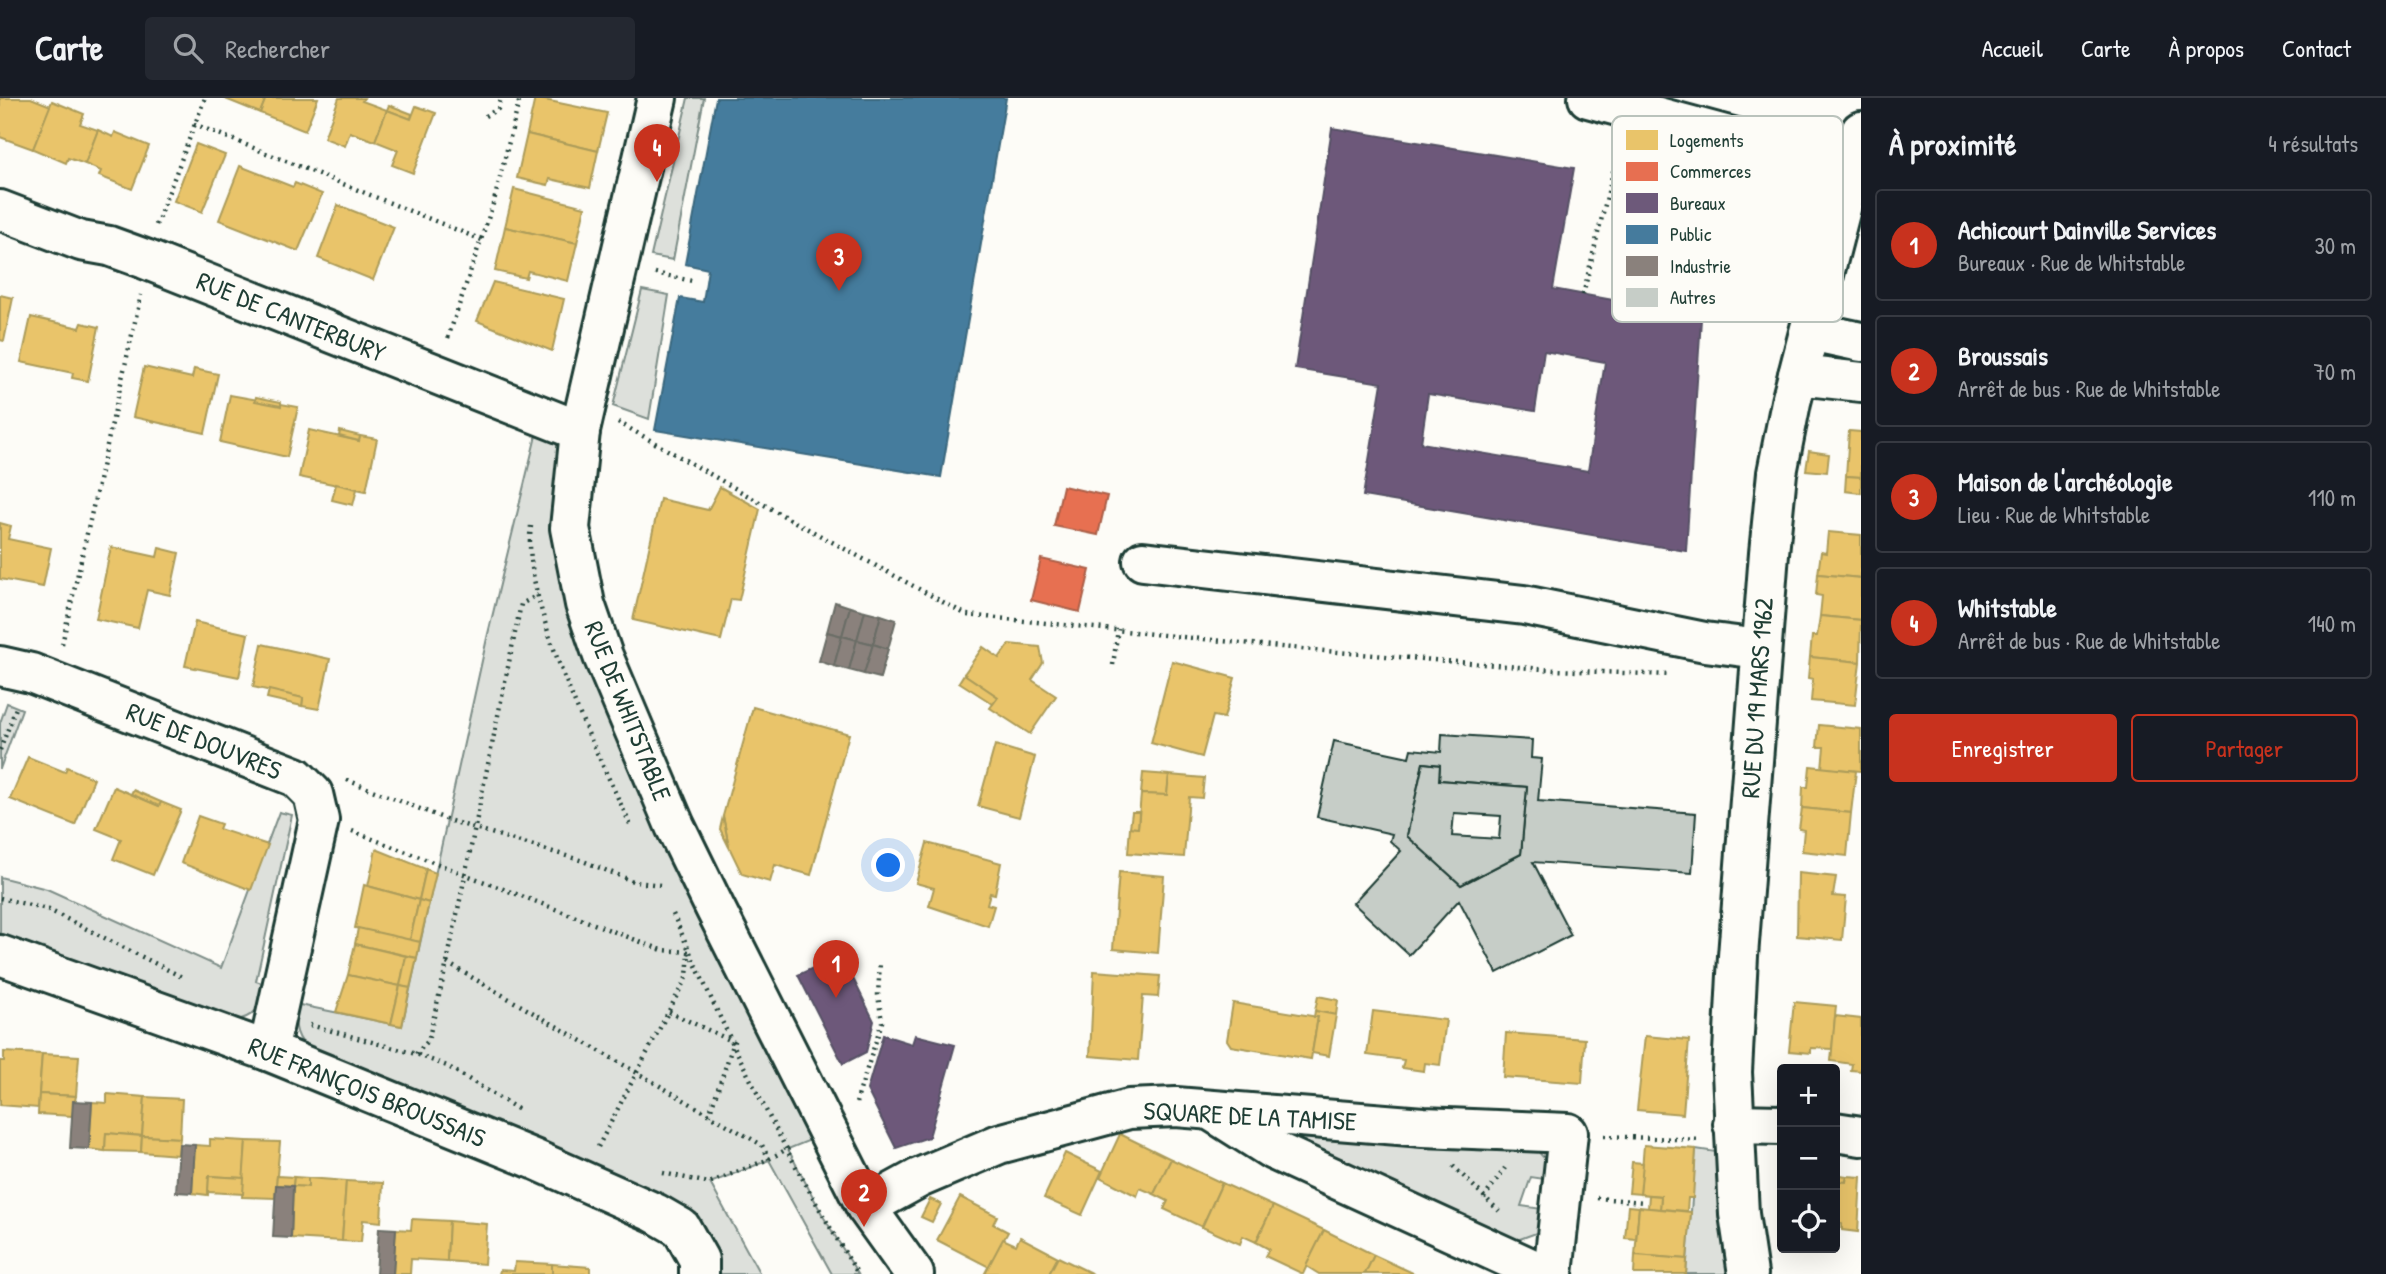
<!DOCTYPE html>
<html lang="fr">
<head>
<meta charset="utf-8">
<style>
	body { margin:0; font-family:"Patrick Hand",sans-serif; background:#242831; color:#f1f3f6 }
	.controls { position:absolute; right:21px; bottom:21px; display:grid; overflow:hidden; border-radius:7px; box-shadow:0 7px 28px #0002 }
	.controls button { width:63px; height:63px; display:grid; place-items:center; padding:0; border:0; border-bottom:2px solid #363941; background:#171b24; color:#f1f3f6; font:35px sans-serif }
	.you { position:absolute; left:889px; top:768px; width:24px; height:24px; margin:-18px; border:5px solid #fff; border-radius:50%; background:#1a73e8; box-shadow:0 0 0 10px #1a73e833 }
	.badge { display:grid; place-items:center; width:46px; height:46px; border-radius:50%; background:#c8321e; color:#fff; font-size:23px; font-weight:700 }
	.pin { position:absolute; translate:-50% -58px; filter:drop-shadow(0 2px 4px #0008) }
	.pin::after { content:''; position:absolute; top:37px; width:24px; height:21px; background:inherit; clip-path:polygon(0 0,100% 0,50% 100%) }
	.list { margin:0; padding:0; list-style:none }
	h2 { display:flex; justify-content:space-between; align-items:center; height:91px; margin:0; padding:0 28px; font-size:30px }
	h2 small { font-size:23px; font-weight:400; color:#9ea1a6 }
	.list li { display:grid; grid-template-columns:46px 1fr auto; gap:21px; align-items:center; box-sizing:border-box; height:112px; margin:0 14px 14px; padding:0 14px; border:2px solid #363941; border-radius:7px }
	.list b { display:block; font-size:26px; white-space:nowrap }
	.list p { margin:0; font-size:23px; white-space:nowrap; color:#9ea1a6 }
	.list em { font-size:23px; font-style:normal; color:#9ea1a6 }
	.actions { display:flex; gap:14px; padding:21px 28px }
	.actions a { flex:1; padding:16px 0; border:2px solid #c8321e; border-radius:7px; text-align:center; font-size:24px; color:#c8321e }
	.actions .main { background:#c8321e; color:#fff }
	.icon { flex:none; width:38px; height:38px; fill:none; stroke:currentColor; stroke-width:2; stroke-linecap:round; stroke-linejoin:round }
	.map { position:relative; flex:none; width:1861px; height:1176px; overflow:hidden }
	header { display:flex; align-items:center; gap:42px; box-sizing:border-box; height:98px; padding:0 35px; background:#171b24; border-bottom:2px solid #363941 }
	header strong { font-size:33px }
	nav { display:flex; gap:38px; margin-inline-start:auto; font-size:24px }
	.search { width:490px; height:63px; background:#242831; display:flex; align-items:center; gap:18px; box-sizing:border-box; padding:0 24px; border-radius:7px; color:#9ea1a6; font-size:26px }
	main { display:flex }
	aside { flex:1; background:#171b24 }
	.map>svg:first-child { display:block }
</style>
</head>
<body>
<header>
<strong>Carte</strong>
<div class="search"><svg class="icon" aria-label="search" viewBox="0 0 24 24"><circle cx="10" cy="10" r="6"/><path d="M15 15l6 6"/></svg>Rechercher</div>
<nav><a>Accueil</a><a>Carte</a><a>À propos</a><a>Contact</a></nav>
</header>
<main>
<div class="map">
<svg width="1861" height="1176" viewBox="0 0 1861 1176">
	<rect width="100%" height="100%" fill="#fdfcf7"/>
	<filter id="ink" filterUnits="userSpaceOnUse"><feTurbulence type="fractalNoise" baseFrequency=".0143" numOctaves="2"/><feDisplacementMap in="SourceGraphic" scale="14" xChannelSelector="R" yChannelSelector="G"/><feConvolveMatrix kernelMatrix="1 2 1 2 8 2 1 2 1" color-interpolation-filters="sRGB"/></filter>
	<g filter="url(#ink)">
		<g fill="#dde0db" stroke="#7e8e88" stroke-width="2">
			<path d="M688,0H704L673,162L651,158Z"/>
			<path d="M642,192L669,197L649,321L613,308Z"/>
			<path d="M541,317L580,333L585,506L830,1034L788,1051L823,1118L858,1176H832L769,1062L710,1085L760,1176H718L707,1140L312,954C294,940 295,928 295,906L402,928L487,540Z"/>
			<path d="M7,605L22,611L0,671V625Z"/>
			<path d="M279,714L292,717L256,883L270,888C260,909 256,919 233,923L0,836V779L47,791L221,870Z"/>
			<path d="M1273,1025L1536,1051L1544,1060L1551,1082L1531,1079L1521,1108L1549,1112L1539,1134L1506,1146L1273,1041Z"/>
			<path d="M1696,1051L1723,1055L1728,1176H1686Z"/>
		</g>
		<g fill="#e9c46a" stroke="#ac9c5a" stroke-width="2">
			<path d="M0,0H31L51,8L33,51L0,39Z"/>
			<path d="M223,0H266L260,15Z"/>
			<path d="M266,0H318L305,33L260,15Z"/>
			<path d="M339,0H364L362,3L387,12L375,43L350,34L345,48L324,40Z"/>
			<path d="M535,0L607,15L598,53L527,36Z"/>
			<path d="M52,3L84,16L80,26L98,32L85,66L68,60L66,65L33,51Z"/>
			<path d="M389,7L412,16L411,21L387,12Z"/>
			<path d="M416,8L436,15L413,75L392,67L398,52L375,43L387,12L411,21Z"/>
			<path d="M98,32L113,39L115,34L149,48L132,91L99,78L101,73L85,66Z"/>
			<path d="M527,36L598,53L590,90L550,81L548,87L517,80Z"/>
			<path d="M196,46L225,57L202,114L174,103Z"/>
			<path d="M240,68L293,89L295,85L322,96L298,153L219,122Z"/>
			<path d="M514,91L585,109L577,145L505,129Z"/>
			<path d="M338,107L394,129L373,182L318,160Z"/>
			<path d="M505,129L577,145L568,183L528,173L526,180L495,173Z"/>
			<path d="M493,184L564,201L552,253L477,223Z"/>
			<path d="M0,197L13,200L4,243L0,242Z"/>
			<path d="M31,219L80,230L82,225L99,229L88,283L72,280L73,275L21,264Z"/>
			<path d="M144,269L192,280L194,271L218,276L205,335L133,319Z"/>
			<path d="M230,297L298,309L287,359L220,344Z"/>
			<path d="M256,299L281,304V308L255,303Z"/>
			<path d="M309,332L359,343L360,338L377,341L366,393L299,379Z"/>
			<path d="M340,333L360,338L359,343L339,338Z"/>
			<path d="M1849,333L1861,334V379L1846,378Z"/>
			<path d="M1809,353L1829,356L1827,374L1806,372Z"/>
			<path d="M1846,378L1861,379V395L1845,393Z"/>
			<path d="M336,386L357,391L353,407L332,402Z"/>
			<path d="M720,389L760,411L739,502L731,501L721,542L633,522L660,401L708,412Z"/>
			<path d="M0,425L11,428L8,441L51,450L43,489L0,481Z"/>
			<path d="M1828,434L1861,437V480L1818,476L1821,454L1826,455Z"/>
			<path d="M111,449L157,459L159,450L179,455L170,497L147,492L138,530L96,521Z"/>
			<path d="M1818,476L1861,480V522L1820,518L1822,498L1816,497Z"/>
			<path d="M1820,518L1861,522L1860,564L1810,559L1812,538H1817Z"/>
			<path d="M195,524L248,536L239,579L185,568Z"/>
			<path d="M262,546L330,561L319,611L302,608L303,600L253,589Z"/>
			<path d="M1009,546L1040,549L1043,565L1032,582L1056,598L1030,636L990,610L998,599L964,576L983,549L999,560Z"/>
			<path d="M1810,559L1860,564L1855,607L1811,603L1813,581L1808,580Z"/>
			<path d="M1172,563L1235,580L1224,620L1213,618L1202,659L1151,645Z"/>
			<path d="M964,576L998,599L993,606L959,584Z"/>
			<path d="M269,592L303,600L302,608L267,600Z"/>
			<path d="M753,609L849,636L811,777L775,767L770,784L742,776L729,749L723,718Z"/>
			<path d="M1819,627L1861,631V673L1822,670L1824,649H1817Z"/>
			<path d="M995,647L1035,659L1019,719L978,708Z"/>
			<path d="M28,659L65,674L67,669L94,681L75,727L10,701Z"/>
			<path d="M1810,668L1856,673L1851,715L1802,710L1803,689H1808Z"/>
			<path d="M1143,675L1169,677L1167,697L1141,696Z"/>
			<path d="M1169,677L1204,680L1202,700L1189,699L1184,759L1128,755L1130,729L1138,730L1141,696L1167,697Z"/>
			<path d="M114,689L159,708L161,704L181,712L153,777L113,761L121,741L96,731Z"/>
			<path d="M133,692L161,704L159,708L131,696Z"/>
			<path d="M1802,710L1851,715L1847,758L1802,753L1804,732L1799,731Z"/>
			<path d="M1132,714H1139L1138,730L1130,729Z"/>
			<path d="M198,718L221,726L219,731L268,747L251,792L181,765Z"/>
			<path d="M723,718L729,749L720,731Z"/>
			<path d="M927,745L1001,765L995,796L990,795L987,806L994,808L988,828L929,808L934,790L916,785Z"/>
			<path d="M376,751L426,771L419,802L368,788Z"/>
			<path d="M426,771L436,775L429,805L419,802Z"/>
			<path d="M1119,774L1164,778L1158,855L1113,851Z"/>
			<path d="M1798,775L1836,779L1833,798L1846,799L1842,842L1797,838Z"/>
			<path d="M364,787L419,802L410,842L355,830Z"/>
			<path d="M419,802L429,805L420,844L410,842Z"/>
			<path d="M358,830L420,844L417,860L355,846Z"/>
			<path d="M355,846L406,858L400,888L348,877Z"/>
			<path d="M406,858L417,860L410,890L400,888Z"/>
			<path d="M1094,873L1160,878L1158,899L1143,898L1138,962L1090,958Z"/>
			<path d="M348,877L400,888L391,926L336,914Z"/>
			<path d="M400,888L410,890L402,928L391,926Z"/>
			<path d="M1318,898L1338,902L1336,917L1315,913Z"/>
			<path d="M1794,904L1836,908L1832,951L1811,950V955L1789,953Z"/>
			<path d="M1233,905L1318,919L1311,961L1231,948L1227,942Z"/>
			<path d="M1315,913L1336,917L1329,958L1312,955L1318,919H1314Z"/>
			<path d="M1373,913L1446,922L1440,967L1425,965L1424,973L1402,970L1404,962L1367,957Z"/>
			<path d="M1835,918L1861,921V973L1851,972L1852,966L1831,963Z"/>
			<path d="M1506,935L1585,941L1582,985L1503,979Z"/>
			<path d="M1645,938L1689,942L1683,1016L1637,1012Z"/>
			<path d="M4,954L42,956L38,1010L0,1007V963H4Z"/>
			<path d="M42,956L79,958L76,998L39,996Z"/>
			<path d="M39,996L76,998L72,1018L38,1016Z"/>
			<path d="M107,996L145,999L142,1038L106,1035L105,1053L89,1051L92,1004L107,1005Z"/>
			<path d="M145,999L182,1001L180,1040L142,1038Z"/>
			<path d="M106,1035L142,1038L141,1054L105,1053Z"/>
			<path d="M1120,1036L1171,1061L1154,1096L1140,1090L1137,1098L1100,1079Z"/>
			<path d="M142,1038L180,1040L178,1057L141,1054Z"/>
			<path d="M210,1041L246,1043L244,1080L209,1078L208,1097L192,1095L195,1047L210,1048Z"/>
			<path d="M246,1043L280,1044L275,1100L242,1099Z"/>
			<path d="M1644,1047L1696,1051L1693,1100H1688L1687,1113L1660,1111L1661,1098L1640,1096Z"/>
			<path d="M1065,1055L1102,1073L1082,1117L1044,1100Z"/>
			<path d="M1171,1061L1222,1085L1202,1129L1164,1111L1168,1103L1154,1096Z"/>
			<path d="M1632,1064L1643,1065L1640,1096L1629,1095Z"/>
			<path d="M1835,1076L1847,1078L1846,1084L1835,1083Z"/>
			<path d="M209,1078L244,1080L243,1096L208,1094Z"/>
			<path d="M277,1078L294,1079L293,1088L276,1087Z"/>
			<path d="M1847,1078L1861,1079L1858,1134L1842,1132V1126L1835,1125V1083L1846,1084Z"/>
			<path d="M294,1079L308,1080V1089L293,1088Z"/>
			<path d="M308,1080L346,1083L342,1143L291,1140L293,1088L308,1089Z"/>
			<path d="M346,1083L383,1085L381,1124L363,1122L361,1144L342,1143Z"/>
			<path d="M1222,1085L1273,1108L1256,1144L1243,1138L1240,1146L1202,1129Z"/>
			<path d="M1649,1097L1661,1098L1660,1111L1648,1110Z"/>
			<path d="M960,1099L997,1118L993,1126L1008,1134L989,1169L937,1142Z"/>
			<path d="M930,1101L941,1106L932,1124L921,1119Z"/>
			<path d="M1273,1108L1324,1132L1303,1176L1265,1158L1269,1151L1256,1144Z"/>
			<path d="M1628,1108L1639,1109L1636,1141L1625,1140Z"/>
			<path d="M1639,1109L1691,1114L1687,1161L1635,1157Z"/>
			<path d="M412,1121L449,1123L447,1163L411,1161L410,1176H393L396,1131L411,1132Z"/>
			<path d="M449,1123L487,1126L484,1166L447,1163Z"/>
			<path d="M1324,1132L1374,1157L1365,1176H1319L1306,1168Z"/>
			<path d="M1020,1139L1058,1159L1049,1176L985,1175L1003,1141L1016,1147Z"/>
			<path d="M1374,1157L1415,1176H1365Z"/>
			<path d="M1635,1157L1687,1161L1686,1176H1634Z"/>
			<path d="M1058,1159L1093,1176H1049Z"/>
			<path d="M515,1164L552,1166V1176H499L500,1172L514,1173Z"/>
			<path d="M552,1166L590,1169V1176H552Z"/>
		</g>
		<g fill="#e76f51" stroke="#ab6048" stroke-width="2">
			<path d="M1063,388L1107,398L1098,437L1054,428Z"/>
			<path d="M1041,461L1090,472L1080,514L1031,502Z"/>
		</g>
		<g fill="#6d597a" stroke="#565165" stroke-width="2" fill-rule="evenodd">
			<path d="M1332,30L1574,70L1553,191L1613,202L1617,184L1703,190L1686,453L1363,398L1382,285L1295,271ZM1544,253L1605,264L1588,373L1421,345L1428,296L1535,313Z"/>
			<path d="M830,862L846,866L874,923L866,954L843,966L798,877Z"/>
			<path d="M883,937L912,946L915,937L955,947L929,1039L896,1050L867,992Z"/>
		</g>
		<path fill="#457b9d" stroke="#3a687e" stroke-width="2" d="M716,0H1006L941,379L655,332L680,200L703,204L708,171L685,166Z"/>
		<g fill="#8a817c" stroke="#6a6d66" stroke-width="2">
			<path d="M835,504L850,509L842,538L827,534Z"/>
			<path d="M850,509L865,513L857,542L842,538Z"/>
			<path d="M865,513L881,517L873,546L857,542Z"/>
			<path d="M881,517L896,522L888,551L873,546Z"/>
			<path d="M827,534L842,538L834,568L819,563Z"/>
			<path d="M842,538L857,542L849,572L834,568Z"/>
			<path d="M857,542L873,546L864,576L849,572Z"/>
			<path d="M873,546L888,551L880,580L864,576Z"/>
			<path d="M73,1003L92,1004L89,1051L70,1050Z"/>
			<path d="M179,1046L195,1047L192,1095L176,1094Z"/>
			<path d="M276,1087L293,1088L291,1140L273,1139Z"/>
			<path d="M379,1130L396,1131L393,1176H376Z"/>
		</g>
		<g fill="#c6cdc7" stroke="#1f3d34" stroke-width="2" fill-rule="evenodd">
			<path d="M1442,636L1532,642L1531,660L1542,661L1538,703L1696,715L1692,775L1533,764L1571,837L1497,875L1459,802L1409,857L1353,805L1401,753L1390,743L1392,736L1317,719L1334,643L1409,659L1411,651L1441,654ZM1423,665L1440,667L1439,682L1527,689L1521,756L1461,787L1407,738Z"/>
			<path d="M1423,665L1440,667L1439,682L1527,689L1521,756L1461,787L1407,738ZM1454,715L1501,718L1499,741L1452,738Z"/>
		</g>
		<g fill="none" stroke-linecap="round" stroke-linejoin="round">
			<g stroke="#1f3d34" stroke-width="44">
				<g id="minor">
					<path d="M657,0L580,333L570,430L585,506L603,558L675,728L715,810L866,1109L914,1176"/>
					<path d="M1588,0L1851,71"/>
					<path d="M0,112L81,143L109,148L145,161L580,333"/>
					<path d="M1810,233L1861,244"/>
					<path d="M1798,277L1861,284"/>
					<path d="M1143,463L1524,507L1705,544L1760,551"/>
					<path d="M0,568L31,575L296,679L313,696L319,722L268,953"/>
					<path d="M0,857L268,953L536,1062L655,1115L681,1130L699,1162V1176"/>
					<path d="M1213,1014L1273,1052L1544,1176"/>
					<path d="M1733,1026L1782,1027"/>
					<path d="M1835,1034L1861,1038"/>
					<path d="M866,1109L919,1080L999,1046L1129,1011L1176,1009L1423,1029L1568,1035L1553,1176"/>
					<path d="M1748,1176L1739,1116L1732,974L1738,858L1769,455L1777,375L1791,304L1861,33"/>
				</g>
			</g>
			<g stroke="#1f3d34" stroke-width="4.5" stroke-dasharray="2 5" stroke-linecap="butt">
				<path d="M485,18L498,11L501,0"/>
				<path d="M194,26L482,142"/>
				<path d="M156,127L205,0"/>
				<path d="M1740,154L1757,81"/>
				<path d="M655,175L692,183"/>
				<path d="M1583,197L1620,45"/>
				<path d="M448,240L494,103L520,0"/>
				<path d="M618,324L784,418L967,517L1301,551L1555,572L1670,577"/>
				<path d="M531,428C520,503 598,656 630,726"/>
				<path d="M62,546L141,197"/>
				<path d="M1113,567L1118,531"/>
				<path d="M0,652L16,610"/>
				<path d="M347,682L448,722L583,763L635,784L661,787"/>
				<path d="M352,733L662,852L689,854L687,878L598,1049"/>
				<path d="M0,800L47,811L184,880"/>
				<path d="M673,816C727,939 788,1062 858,1176"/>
				<path d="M447,865L762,1047L769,1061"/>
				<path d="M669,914L734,944L709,1017"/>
				<path d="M310,927L416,956L447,968L521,1013"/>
				<path d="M416,956L428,943L447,865L521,506L538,497"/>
				<path d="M856,1005L882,924L878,897L880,864"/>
				<path d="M1604,1038L1700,1042"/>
				<path d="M1453,1068L1499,1113"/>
				<path d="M663,1075L709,1085L769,1061L789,1050"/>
				<path d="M1484,1100L1505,1070"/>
				<path d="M1597,1100L1644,1104"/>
			</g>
			<use href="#minor" stroke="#fdfcf7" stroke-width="38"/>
		</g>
	</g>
	<g text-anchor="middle" stroke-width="7" stroke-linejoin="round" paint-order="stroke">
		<g font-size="26" fill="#1f3d34" stroke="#fdfcf7">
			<text transform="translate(291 219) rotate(22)" y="9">RUE DE CANTERBURY</text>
			<text transform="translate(1757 600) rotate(-86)" y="9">RUE DU 19 MARS 1962</text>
			<text transform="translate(628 613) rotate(68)" y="9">RUE DE WHITSTABLE</text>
			<text transform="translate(204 643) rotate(22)" y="9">RUE DE DOUVRES</text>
			<text transform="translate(367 994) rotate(22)" y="9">RUE FRANÇOIS BROUSSAIS</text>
			<text transform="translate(1250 1018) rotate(3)" y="9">SQUARE DE LA TAMISE</text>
		</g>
	</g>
	<rect x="1612" y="18" width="231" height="206" rx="10" fill="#fdfcf7" stroke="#bac3bc" stroke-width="2"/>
	<rect x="1626" y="32" width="32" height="20" fill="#e9c46a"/>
	<rect x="1626" y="64" width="32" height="19" fill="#e76f51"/>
	<rect x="1626" y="95" width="32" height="20" fill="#6d597a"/>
	<rect x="1626" y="127" width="32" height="19" fill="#457b9d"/>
	<rect x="1626" y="158" width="32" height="20" fill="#8a817c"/>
	<rect x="1626" y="190" width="32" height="19" fill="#c6cdc7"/>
	<g font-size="19" fill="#1f3d34">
		<text x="1670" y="49">Logements</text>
		<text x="1670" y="80">Commerces</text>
		<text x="1670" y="112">Bureaux</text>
		<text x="1670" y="143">Public</text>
		<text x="1670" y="175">Industrie</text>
		<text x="1670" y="206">Autres</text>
	</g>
</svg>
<div class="controls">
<button>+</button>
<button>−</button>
<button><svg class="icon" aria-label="locate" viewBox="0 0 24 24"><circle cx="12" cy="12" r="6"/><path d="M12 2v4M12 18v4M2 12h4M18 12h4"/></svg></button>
</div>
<div class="you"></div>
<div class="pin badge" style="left:836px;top:900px">1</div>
<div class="pin badge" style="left:864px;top:1129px">2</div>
<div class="pin badge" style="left:839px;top:193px">3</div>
<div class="pin badge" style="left:657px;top:84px">4</div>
</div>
<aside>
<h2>À proximité<small>4 résultats</small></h2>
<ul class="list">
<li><span class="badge">1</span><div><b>Achicourt Dainville Services</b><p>Bureaux · Rue de Whitstable</p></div><em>30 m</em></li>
<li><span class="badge">2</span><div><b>Broussais</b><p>Arrêt de bus · Rue de Whitstable</p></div><em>70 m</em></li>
<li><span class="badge">3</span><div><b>Maison de l'archéologie</b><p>Lieu · Rue de Whitstable</p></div><em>110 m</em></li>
<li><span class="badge">4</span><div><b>Whitstable</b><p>Arrêt de bus · Rue de Whitstable</p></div><em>140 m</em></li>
</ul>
<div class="actions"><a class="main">Enregistrer</a><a>Partager</a></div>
</aside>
</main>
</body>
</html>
